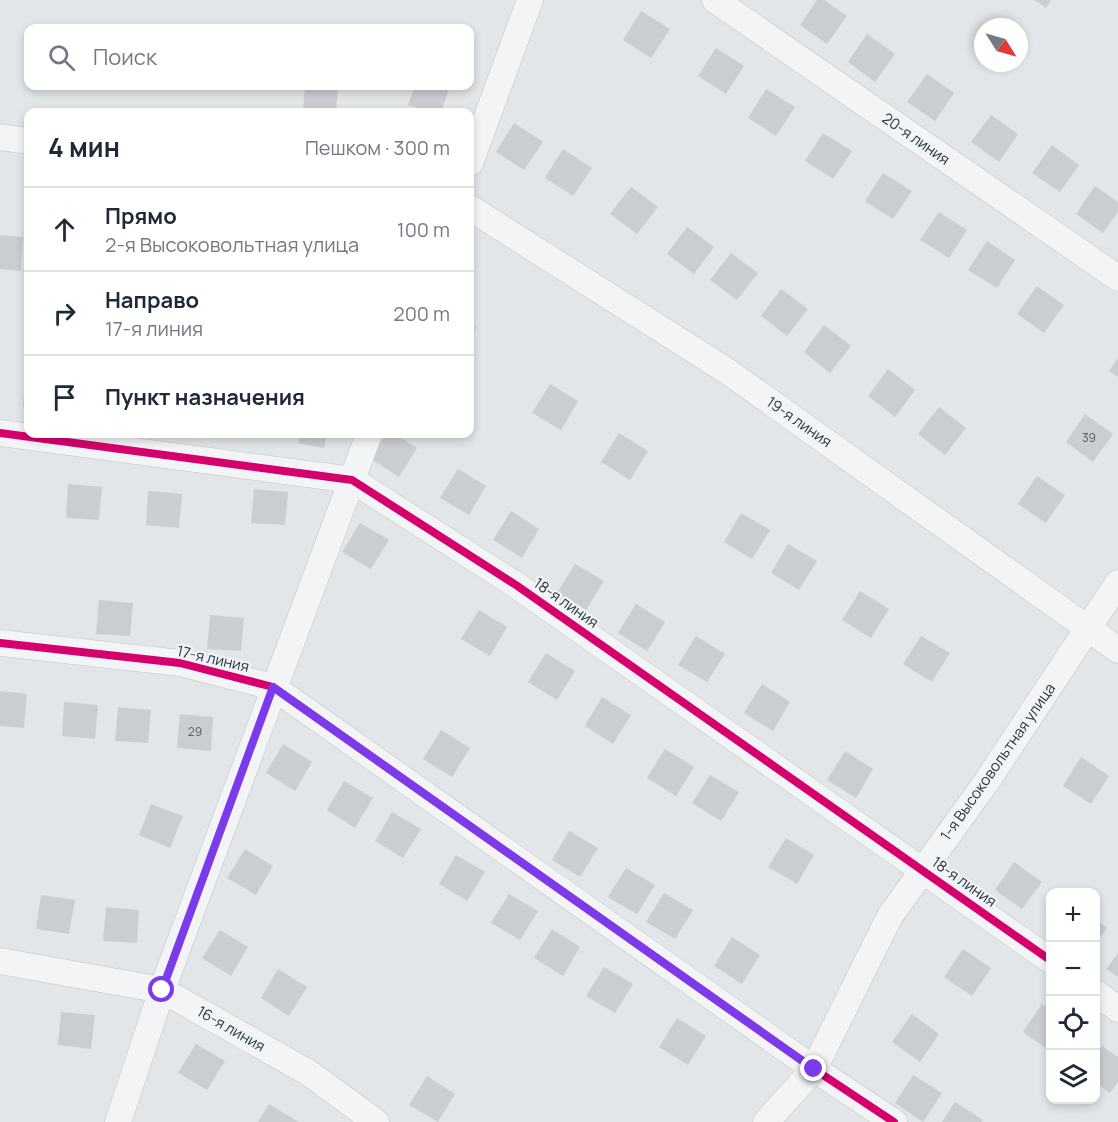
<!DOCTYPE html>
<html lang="ru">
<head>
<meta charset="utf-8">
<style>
	body { margin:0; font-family:Manrope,sans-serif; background:#f6f6f7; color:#1f2937 }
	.controls { position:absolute; right:18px; bottom:18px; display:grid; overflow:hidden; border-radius:12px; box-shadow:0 3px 9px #0003 }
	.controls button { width:54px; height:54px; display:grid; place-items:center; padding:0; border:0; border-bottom:2px solid #e0e1e3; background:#fff; color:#1f2937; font:30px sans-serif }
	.compass { position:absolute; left:974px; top:18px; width:54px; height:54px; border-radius:50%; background:#fff; box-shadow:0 3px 9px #0003; rotate:127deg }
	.stop { position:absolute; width:18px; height:18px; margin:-14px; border:4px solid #7c3aed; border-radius:50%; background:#fff }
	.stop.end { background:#7c3aed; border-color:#fff; box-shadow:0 2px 6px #0008 }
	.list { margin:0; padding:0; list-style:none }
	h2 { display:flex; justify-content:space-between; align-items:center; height:78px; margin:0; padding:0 24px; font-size:26px }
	h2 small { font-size:20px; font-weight:400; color:#747a83 }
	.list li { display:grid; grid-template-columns:39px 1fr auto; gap:18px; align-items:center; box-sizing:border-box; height:84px; padding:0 24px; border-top:2px solid #e0e1e3 }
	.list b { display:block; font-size:22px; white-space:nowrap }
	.list p { margin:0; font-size:20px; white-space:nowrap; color:#747a83 }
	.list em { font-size:20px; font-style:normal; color:#747a83 }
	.icon { flex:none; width:33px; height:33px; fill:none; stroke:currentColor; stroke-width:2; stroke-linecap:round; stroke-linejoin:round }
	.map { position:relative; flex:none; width:1118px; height:1122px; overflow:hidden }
	.search { position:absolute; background:#fff; box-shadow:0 3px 9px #0003; left:24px; top:24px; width:450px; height:66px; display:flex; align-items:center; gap:15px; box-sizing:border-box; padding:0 21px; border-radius:12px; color:#747a83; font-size:22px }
	.panel { position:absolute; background:#fff; box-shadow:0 3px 9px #0003; left:24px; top:108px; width:450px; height:330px; border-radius:12px }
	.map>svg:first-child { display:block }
</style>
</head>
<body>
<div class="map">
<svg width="1118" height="1122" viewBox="0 0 1118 1122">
	<rect width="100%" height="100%" fill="#e3e6e8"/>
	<g fill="#cbced1">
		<path d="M817,0H824L847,16L827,44L800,25Z"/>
		<path d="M1034,0H1051L1046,8Z"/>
		<path d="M641,11L670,29L651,58L623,40Z"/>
		<path d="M867,34L895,54L875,82L848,62Z"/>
		<path d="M716,48L744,66L726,94L698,76Z"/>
		<path d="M927,74L954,93L935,121L907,102Z"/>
		<path d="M186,86H206V89L186,87Z"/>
		<path d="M305,86H338L336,112L303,109Z"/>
		<path d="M415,86H450L441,112H430L408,105Z"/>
		<path d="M766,89L795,107L776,136L748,118Z"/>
		<path d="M991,115L1018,134L999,162L971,142Z"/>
		<path d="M514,123L543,142L524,170L496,152Z"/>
		<path d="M823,133L852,151L833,179L805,161Z"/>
		<path d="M1052,145L1079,165L1060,192L1032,173Z"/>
		<path d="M563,149L592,168L573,196L545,178Z"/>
		<path d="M883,173L912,191L893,219L865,201Z"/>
		<path d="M1095,186L1118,202V212L1103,233L1076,214Z"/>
		<path d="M631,187L658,207L637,234L610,214Z"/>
		<path d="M939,212L967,230L949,258L920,240Z"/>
		<path d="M687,227L714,247L694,274L667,254Z"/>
		<path d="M0,235L23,237L21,271L0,269Z"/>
		<path d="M987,241L1015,260L997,288L968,270Z"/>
		<path d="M731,253L758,273L737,300L710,280Z"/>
		<path d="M1037,286L1064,305L1044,333L1017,314Z"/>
		<path d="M781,289L808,309L787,336L761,316Z"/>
		<path d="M470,323L476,327L470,337Z"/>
		<path d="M824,325L851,346L830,373L804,352Z"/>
		<path d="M1118,358V377L1109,371Z"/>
		<path d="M888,369L915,390L895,417L868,396Z"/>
		<path d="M26,373H28V407H23Z"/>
		<path d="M550,384L578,401L561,430L532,413Z"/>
		<path d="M939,407L966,428L945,455L918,434Z"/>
		<path d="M1085,414L1113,434L1093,462L1066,442Z"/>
		<path d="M619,433L648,451L630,480L601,462Z"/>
		<path d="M300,434H327L324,448L298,443Z"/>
		<path d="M386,434H394L417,448L399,477L371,459Z"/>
		<path d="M458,469L486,486L469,515L440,498Z"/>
		<path d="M1037,476L1065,495L1046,523L1018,504Z"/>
		<path d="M68,484L102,487L99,520L66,518Z"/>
		<path d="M254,489L288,492L285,525L251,523Z"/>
		<path d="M148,491L182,494L179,528L146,525Z"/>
		<path d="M511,511L539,529L522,558L493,540Z"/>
		<path d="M741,513L770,530L752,559L724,542Z"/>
		<path d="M360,523L389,540L371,569L342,552Z"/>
		<path d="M788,544L817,561L799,590L771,573Z"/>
		<path d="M575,564L604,581L586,610L557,593Z"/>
		<path d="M860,591L889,609L871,638L842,620Z"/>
		<path d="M99,600L133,603L130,636L96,634Z"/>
		<path d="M636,604L665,622L647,651L618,633Z"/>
		<path d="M479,610L507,627L490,656L461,639Z"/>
		<path d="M210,615L244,618L241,651L207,649Z"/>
		<path d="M696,636L725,654L707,682L678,665Z"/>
		<path d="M921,636L950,653L932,682L903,664Z"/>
		<path d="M546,653L575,671L557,700L528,682Z"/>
		<path d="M762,684L790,702L773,731L744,713Z"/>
		<path d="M0,691L27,694L24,728L0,726Z"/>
		<path d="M602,697L631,715L613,744L585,726Z"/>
		<path d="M64,702L98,705L95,739L62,736Z"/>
		<path d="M118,707L151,710L148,743L115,741Z"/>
		<path d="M180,714L213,717L211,751L177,748Z"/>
		<path d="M441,730L470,748L452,777L423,759Z"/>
		<path d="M283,744L312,762L295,791L266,773Z"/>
		<path d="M665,749L694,767L676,796L647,778Z"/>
		<path d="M845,751L873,769L856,798L827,780Z"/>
		<path d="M1081,757L1109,776L1091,804L1063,786Z"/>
		<path d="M710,775L739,792L721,821L692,803Z"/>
		<path d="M344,781L373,798L355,828L327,810Z"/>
		<path d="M151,804L183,816L170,848L139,835Z"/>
		<path d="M392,812L421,829L403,858L375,841Z"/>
		<path d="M569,831L598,848L580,877L552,860Z"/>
		<path d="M786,838L814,855L797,884L768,867Z"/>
		<path d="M245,849L273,866L256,895L227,878Z"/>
		<path d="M456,855L485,872L467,901L439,884Z"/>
		<path d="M1014,862L1042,882L1022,909L995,890Z"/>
		<path d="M626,868L655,885L637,914L608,897Z"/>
		<path d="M664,893L693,910L675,939L646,922Z"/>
		<path d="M509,894L538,911L520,940L491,923Z"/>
		<path d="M41,895L75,900L69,934L36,929Z"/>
		<path d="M106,907L139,910L137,943L103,941Z"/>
		<path d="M1096,920L1107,928L1096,944Z"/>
		<path d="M552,929L580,947L563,976L534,958Z"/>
		<path d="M220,930L248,947L231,976L202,958Z"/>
		<path d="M732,937L760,955L742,984L714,966Z"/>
		<path d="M963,949L991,968L972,996L944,977Z"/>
		<path d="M1118,953V977L1106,969Z"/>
		<path d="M604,967L633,984L615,1013L586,996Z"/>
		<path d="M278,969L307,987L289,1016L261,998Z"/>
		<path d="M1042,1004L1050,1010V1051L1023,1032Z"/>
		<path d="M61,1012L95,1015L91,1049L58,1045Z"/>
		<path d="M912,1014L939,1034L920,1062L892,1042Z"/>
		<path d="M677,1018L706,1036L688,1065L659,1047Z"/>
		<path d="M196,1044L225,1061L207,1090L178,1073Z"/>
		<path d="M1102,1046L1118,1057V1082L1110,1093L1096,1083V1056Z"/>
		<path d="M913,1075L942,1093L923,1122L895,1103Z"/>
		<path d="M427,1076L455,1094L438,1122L409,1105Z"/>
		<path d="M955,1102L983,1120L981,1122H942Z"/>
		<path d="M269,1104L299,1122H258Z"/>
	</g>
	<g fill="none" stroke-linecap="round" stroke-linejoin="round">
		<g stroke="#c1c4c6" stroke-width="27">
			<g id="minor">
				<path d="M715,0L1118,278"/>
				<path d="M0,137L28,141"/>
				<path d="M470,163L530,0"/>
				<path d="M470,208L727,371L1118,650"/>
				<path d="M0,433L352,480L516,585L1050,960"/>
				<path d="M0,643L180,663L273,687L814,1069L894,1122"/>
				<path d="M0,961L162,990L309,1073L376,1122"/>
				<path d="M1096,993L1118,1009"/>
				<path d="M118,1122L162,990L369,434"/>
				<path d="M766,1122L814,1069L890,916L987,781L1118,583"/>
			</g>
		</g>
		<use href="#minor" stroke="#f2f4f5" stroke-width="26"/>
		<g stroke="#f1f4f7" stroke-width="11">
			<g id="cycleway">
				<path d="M0,433L352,480L516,585L1050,960"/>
				<path d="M0,643L180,663L273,687L814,1069L894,1122"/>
			</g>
		</g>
		<use href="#cycleway" stroke="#d6006c" stroke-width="8"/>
	</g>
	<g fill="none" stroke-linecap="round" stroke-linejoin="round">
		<path stroke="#7c3aed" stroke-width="8" d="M162,990L273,687L814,1069"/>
	</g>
	<g text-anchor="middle" stroke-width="4.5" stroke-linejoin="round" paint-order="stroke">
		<g font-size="12" fill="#525c67">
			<text x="1089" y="442">39</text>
			<text x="195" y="736">29</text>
		</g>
		<g font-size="15" fill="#293543" stroke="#f1f4f7">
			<text transform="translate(916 139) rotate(35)" y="5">20-я линия</text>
			<text transform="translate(799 422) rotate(35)" y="5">19-я линия</text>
			<text transform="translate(566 603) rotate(35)" y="5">18-я линия</text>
			<text transform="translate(213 659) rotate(13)" y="5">17-я линия</text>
			<text transform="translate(998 762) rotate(-55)" y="5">1-я Высоковольтная улица</text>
			<text transform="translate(964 882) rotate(35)" y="5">18-я линия</text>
			<text transform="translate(231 1029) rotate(30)" y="5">16-я линия</text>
		</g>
	</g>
</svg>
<div class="controls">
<button>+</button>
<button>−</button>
<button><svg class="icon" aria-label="locate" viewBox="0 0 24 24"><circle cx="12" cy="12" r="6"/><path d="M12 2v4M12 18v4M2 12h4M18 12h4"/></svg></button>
<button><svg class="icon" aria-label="layers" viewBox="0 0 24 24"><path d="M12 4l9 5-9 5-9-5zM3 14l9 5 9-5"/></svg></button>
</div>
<svg class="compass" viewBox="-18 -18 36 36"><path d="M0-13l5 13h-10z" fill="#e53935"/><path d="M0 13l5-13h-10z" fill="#747a83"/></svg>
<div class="stop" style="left:162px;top:990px"></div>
<div class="stop end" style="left:814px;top:1069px"></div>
<div class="search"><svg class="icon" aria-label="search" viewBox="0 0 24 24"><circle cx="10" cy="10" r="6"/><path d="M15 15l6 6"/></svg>Поиск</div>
<section class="panel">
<h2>4 мин<small>Пешком · 300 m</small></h2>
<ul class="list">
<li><svg class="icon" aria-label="ahead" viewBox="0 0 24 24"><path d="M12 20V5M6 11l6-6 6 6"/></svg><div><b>Прямо</b><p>2-я Высоковольтная улица</p></div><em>100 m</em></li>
<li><svg class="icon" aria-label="right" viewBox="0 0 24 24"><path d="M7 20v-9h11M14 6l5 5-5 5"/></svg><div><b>Направо</b><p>17-я линия</p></div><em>200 m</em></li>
<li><svg class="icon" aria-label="arrive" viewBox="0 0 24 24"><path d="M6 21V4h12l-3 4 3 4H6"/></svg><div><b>Пункт назначения</b></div></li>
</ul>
</section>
</div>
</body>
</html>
